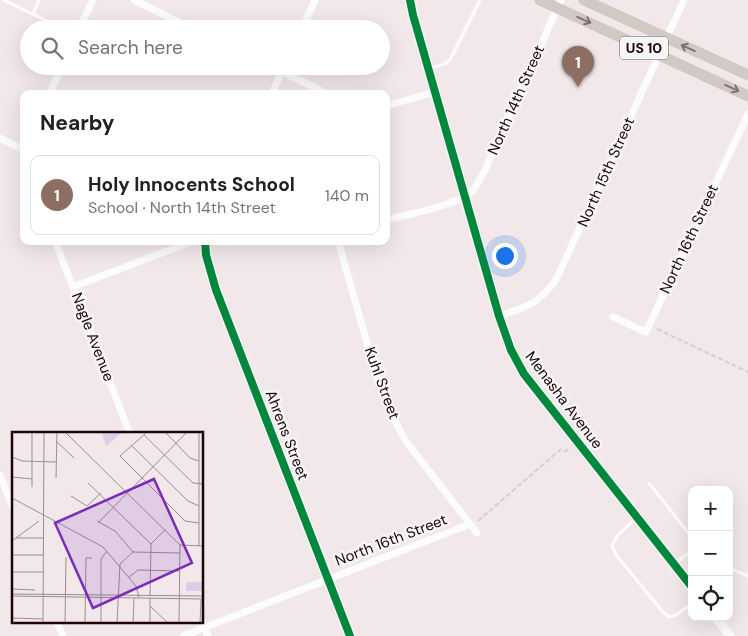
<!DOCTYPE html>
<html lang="en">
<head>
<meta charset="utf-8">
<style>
	body { margin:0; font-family:"DM Sans",sans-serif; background:#f6f6f6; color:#202124 }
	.controls { position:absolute; right:15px; bottom:15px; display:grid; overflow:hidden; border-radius:10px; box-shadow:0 5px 20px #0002 }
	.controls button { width:45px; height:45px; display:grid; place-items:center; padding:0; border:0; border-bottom:1px solid #e0e0e0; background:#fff; color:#202124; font:25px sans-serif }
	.you { position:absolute; left:504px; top:255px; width:18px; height:18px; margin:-12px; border:4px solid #fff; border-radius:50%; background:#1a73e8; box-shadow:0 0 0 8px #1a73e833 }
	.badge { display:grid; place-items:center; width:32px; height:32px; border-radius:50%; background:#685458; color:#fff; font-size:16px; font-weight:700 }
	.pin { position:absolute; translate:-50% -41px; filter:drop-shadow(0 1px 2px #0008) }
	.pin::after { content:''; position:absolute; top:26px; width:18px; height:15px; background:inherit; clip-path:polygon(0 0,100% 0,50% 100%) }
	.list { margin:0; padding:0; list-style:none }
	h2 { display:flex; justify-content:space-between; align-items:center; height:65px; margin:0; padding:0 20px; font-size:21px }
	h2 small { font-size:16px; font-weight:400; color:#757577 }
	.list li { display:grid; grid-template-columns:32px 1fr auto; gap:15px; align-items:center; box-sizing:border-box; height:80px; margin:0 10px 10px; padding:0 10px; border:1px solid #e0e0e0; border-radius:10px }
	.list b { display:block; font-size:19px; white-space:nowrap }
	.list p { margin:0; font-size:16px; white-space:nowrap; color:#757577 }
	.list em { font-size:16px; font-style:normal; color:#757577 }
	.icon { flex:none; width:28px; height:28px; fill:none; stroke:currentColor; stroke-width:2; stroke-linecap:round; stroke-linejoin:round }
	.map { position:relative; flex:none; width:748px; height:636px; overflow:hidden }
	.search { position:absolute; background:#fff; box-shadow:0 5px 20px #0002; left:20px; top:20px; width:370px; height:55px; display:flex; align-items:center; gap:12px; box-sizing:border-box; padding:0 18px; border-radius:28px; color:#757577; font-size:19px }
	.panel { position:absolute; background:#fff; box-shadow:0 5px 20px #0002; left:20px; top:90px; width:370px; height:155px; border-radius:10px }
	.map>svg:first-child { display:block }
</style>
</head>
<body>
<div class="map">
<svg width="748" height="636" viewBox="0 0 748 636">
	<rect width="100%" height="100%" fill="#f2e8ea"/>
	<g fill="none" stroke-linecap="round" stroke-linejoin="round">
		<g stroke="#d3cfd0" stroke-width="2" stroke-dasharray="5 2.5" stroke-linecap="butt">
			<path d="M657,329L748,372"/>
			<path d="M586,438L591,435"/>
			<path d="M564,452L569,449"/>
			<path d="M478,521L561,449"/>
		</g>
		<g stroke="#fdfcfc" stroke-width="3">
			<path d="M3,0L64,29"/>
			<path d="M33,14L39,0"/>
			<path d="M430,68L445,64L450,60L480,0"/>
			<path d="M649,483L690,535L692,547"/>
			<path d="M636,518L617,536L612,546L617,556L662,611L669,617L676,615L692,604"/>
			<path d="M674,564L692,551"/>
			<path d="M729,568L748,576"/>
		</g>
		<g stroke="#fdfcfc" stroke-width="7">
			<path d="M134,0L193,29"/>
			<path d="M79,29L93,0"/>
			<path d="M302,29L315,0"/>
			<path d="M271,66L327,94"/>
			<path d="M49,94L62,66"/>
			<path d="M272,94L284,66"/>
			<path d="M386,106L434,92"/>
			<path d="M0,138L23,150"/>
			<path d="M386,220C407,214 458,206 473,190C478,184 481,177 485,170L561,0"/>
			<path d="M55,241L130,434"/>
			<path d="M205,241L206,255L216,290L350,636"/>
			<path d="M338,241L375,371L394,419L405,440L477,533"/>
			<path d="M73,287L193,241"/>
			<path d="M499,316C527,307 538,304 556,280L684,0"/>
			<path d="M613,317L646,332L748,114"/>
			<path d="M0,475L14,510"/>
			<path d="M57,622L63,636"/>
			<path d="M202,622L208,636"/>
			<path d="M183,636L470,524"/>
		</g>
		<g stroke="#fdfcfc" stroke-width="9">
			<path d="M410,0L413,15L499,316L511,350L524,374L692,587"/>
			<path d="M715,617L730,636"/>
		</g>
		<g stroke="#d2c9c4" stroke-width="11">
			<path d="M540,0L748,96"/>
			<path d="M584,0L748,75"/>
		</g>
		<g stroke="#f6f6f6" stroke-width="11">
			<g id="cycleway">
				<path d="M410,0L413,15L499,316L511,350L524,374L692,587"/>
				<path d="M205,241L206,255L216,290L350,636"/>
			</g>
		</g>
		<use href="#cycleway" stroke="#00873e" stroke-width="8"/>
	</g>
	<defs><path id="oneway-shaft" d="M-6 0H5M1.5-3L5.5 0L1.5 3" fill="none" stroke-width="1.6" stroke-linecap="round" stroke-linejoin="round" transform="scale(1.25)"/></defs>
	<g stroke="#817070">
		<use href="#oneway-shaft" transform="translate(584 20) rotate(24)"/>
		<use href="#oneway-shaft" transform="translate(688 48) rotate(-156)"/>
		<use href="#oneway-shaft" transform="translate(732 88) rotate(25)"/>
	</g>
	<g text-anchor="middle" stroke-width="5" stroke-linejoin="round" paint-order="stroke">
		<rect fill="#f6f6f6" stroke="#5f4d50" stroke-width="1" x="620" y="36.5" width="48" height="23" rx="4"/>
		<g font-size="14" font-weight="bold" fill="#1e0409">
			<text x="644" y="53">US 10</text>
		</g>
		<g font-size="15" fill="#1e0409" stroke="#f6f6f6">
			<text transform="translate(516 100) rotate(-66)" y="5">North 14th Street</text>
			<text transform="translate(606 172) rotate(-66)" y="5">North 15th Street</text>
			<text transform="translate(689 239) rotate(-65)" y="5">North 16th Street</text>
			<text transform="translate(93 337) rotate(69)" y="5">Nagle Avenue</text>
			<text transform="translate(382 383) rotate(70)" y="5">Kuhl Street</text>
			<text transform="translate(564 400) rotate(53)" y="5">Menasha Avenue</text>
			<text transform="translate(287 435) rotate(69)" y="5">Ahrens Street</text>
			<text transform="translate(391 540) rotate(-21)" y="5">North 16th Street</text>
		</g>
	</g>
	<g transform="translate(12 432)">
		<rect width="191" height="191" fill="#f2e8ea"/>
		<path d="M90,0H111L94,14ZM174,150H191V159H174Z" fill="#dfcde7"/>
		<path fill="none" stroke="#9d8d90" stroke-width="1" d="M53,0L168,113M135,0L108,24L173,89L187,91M153,0L178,26L187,29M187,0V114M132,3L181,51L192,52M44,9L62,26M119,13L176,69L187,74M0,25L10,29L44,30M0,45L20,47M44,46L45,0M76,51L139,112M20,55V0M59,64L75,74L89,61M0,66L91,115L124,154L127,165M85,89L103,99L121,120M87,90L175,0M4,106H32M0,109L27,89M168,113L192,114M0,123H32M0,140H32M117,145L126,138L168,139M0,157L23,158M0,162L192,164M0,164L192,167M138,164L139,112L153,98M138,174L156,191M0,186L31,187M31,191L32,0M53,191L54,125M73,191L74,126H80M89,191V127L95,119M105,191L108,132L121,120L168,121M121,191L122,166M138,191V166M167,191L168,113M188,191L189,168"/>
		<path fill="#7b2cbf" fill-opacity="0.15" stroke="#7b2cbf" stroke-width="2.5" d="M142,47L180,131L81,176L43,91Z"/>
		<rect width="191" height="191" fill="none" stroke="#1e0409" stroke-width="2.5"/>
	</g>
</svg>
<div class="controls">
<button>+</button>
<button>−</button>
<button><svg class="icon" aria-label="locate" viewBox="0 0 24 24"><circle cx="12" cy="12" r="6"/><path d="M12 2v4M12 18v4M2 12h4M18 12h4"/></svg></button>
</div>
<div class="you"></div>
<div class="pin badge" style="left:578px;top:87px;background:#8d6e63">1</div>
<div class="search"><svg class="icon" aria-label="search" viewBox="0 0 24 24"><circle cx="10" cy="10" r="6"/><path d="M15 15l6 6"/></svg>Search here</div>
<section class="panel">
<h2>Nearby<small></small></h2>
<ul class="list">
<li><span class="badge" style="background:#8d6e63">1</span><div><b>Holy Innocents School</b><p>School · North 14th Street</p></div><em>140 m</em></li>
</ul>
</section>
</div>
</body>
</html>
